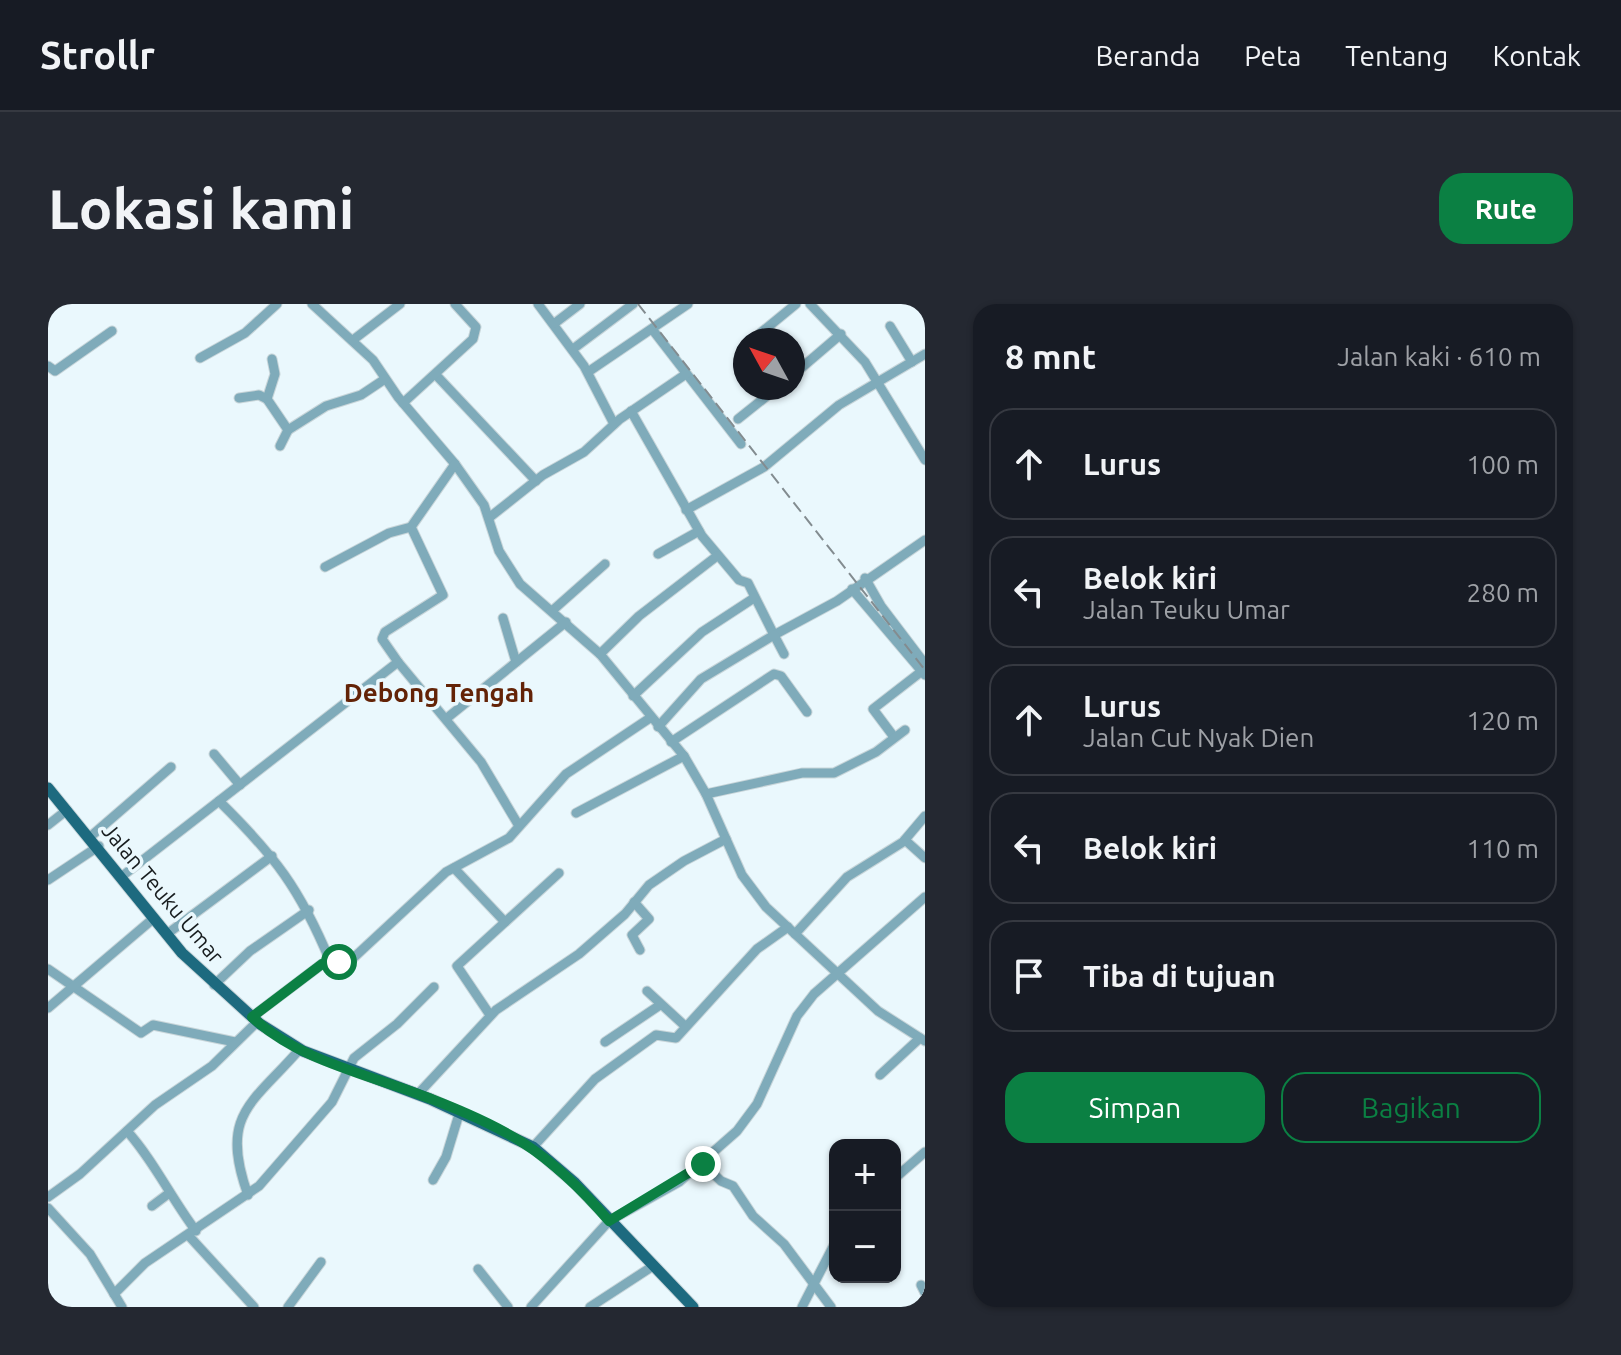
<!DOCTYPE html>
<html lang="id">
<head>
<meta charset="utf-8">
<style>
	body { margin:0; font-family:Ubuntu,sans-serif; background:#242831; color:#f1f3f6 }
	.controls { position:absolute; right:24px; bottom:24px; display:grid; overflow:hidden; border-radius:16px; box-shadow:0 2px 6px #0004 }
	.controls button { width:72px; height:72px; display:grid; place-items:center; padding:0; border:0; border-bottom:2px solid #363941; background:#171b24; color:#f1f3f6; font:40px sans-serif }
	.compass { position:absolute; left:685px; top:24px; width:72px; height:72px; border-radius:50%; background:#171b24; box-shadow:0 2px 6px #0004; rotate:310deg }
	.stop { position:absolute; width:24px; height:24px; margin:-18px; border:6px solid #0b8043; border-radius:50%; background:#fff }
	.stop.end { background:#0b8043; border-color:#fff; box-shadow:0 2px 8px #0008 }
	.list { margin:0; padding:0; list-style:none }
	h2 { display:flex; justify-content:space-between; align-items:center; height:104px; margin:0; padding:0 32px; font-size:34px }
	h2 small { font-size:26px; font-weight:400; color:#9ea1a6 }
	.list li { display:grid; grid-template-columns:52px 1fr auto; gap:24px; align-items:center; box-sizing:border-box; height:112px; margin:0 16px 16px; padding:0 16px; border:2px solid #363941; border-radius:24px }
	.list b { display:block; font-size:30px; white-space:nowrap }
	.list p { margin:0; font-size:26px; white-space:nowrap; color:#9ea1a6 }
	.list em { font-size:26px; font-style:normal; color:#9ea1a6 }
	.actions { display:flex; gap:16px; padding:24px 32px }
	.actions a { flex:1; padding:18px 0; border:2px solid #0b8043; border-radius:24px; text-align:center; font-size:28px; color:#0b8043 }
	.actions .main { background:#0b8043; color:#fff }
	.icon { flex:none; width:44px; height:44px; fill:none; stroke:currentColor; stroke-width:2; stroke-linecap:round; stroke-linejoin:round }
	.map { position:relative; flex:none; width:877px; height:1003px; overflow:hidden; border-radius:24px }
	header { display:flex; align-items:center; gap:48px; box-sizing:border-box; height:112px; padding:0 40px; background:#171b24; border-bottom:2px solid #363941 }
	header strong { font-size:38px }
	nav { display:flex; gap:44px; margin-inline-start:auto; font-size:28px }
	.intro { display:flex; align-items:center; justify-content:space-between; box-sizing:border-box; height:192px; padding:0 48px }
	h1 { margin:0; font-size:56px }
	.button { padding:20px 36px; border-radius:24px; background:#0b8043; color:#fff; font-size:28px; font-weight:700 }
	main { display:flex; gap:48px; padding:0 48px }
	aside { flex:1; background:#171b24; border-radius:24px; box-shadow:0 2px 6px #0004 }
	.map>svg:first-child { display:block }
</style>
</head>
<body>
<header>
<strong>Strollr</strong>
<nav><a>Beranda</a><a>Peta</a><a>Tentang</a><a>Kontak</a></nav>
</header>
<div class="intro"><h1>Lokasi kami</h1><a class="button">Rute</a></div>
<main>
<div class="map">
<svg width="877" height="1003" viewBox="0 0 877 1003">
	<rect width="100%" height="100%" fill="#eaf8fd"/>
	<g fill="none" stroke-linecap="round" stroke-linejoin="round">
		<g stroke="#c8d5d9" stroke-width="11">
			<g id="minor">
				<path d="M264,0L325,56L350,93L407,160L436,201L451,247L472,280L552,350L636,452L658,490L694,571L718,603L830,707L877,737"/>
				<path d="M490,0L536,62L566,120"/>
				<path d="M762,0L817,58L877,156"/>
				<path d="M507,19L532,0"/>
				<path d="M842,22L864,58"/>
				<path d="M604,25L693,140"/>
				<path d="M305,36L352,0"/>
				<path d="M704,36L748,0"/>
				<path d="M525,45L585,0"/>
				<path d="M152,54L197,29L229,0"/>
				<path d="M224,55L227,70L219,95L240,126L278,102L313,91L337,75"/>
				<path d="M0,62L7,67L64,27"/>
				<path d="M540,68L640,0"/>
				<path d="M388,71L488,177"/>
				<path d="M745,71L793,30"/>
				<path d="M191,94L211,91L219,95"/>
				<path d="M355,99L425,35L428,23L407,0"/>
				<path d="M583,107L654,232L691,276L700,279L726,331L789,297L877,236"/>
				<path d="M690,115L729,84"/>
				<path d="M232,142L240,126"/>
				<path d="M638,206L716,163L791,101L877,50"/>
				<path d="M442,213L495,171L536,148L572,115L638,70"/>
				<path d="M610,250L651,227"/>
				<path d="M277,263L341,229L363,223L407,160"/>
				<path d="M817,274L833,302L877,360"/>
				<path d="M804,285L877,371"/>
				<path d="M505,306L557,260"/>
				<path d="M455,314L468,358"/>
				<path d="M552,350L591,312L669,252"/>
				<path d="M350,358L334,335L337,328L395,291L363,223"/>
				<path d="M585,392L654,328L706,294"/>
				<path d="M399,414L518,318"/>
				<path d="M610,423L653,375L726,331L736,350"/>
				<path d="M846,433L825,405L874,367"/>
				<path d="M623,438L726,370L733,372L759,408"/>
				<path d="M166,450L192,481"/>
				<path d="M658,490L754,469H786L828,448L857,426"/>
				<path d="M171,497C227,552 252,585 282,657"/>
				<path d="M528,509L636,452"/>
				<path d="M0,521L19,506"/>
				<path d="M42,533L123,463"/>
				<path d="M857,536L877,554"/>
				<path d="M406,564L457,618"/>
				<path d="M73,573L350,358L433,458L471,522"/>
				<path d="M0,576L51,542"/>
				<path d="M586,598L601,615L584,631L592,646"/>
				<path d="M119,630L224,552"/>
				<path d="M747,630L799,573L855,538L877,512"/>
				<path d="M0,665L93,729L105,721L187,738"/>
				<path d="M166,681L202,647L261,606"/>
				<path d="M599,687L637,722"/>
				<path d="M0,704L106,614"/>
				<path d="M442,711L409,662L511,569"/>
				<path d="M204,713L274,660L301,658L398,568L461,534L518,470L602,414"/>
				<path d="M557,738L612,701"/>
				<path d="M832,771L872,734"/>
				<path d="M370,790L448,706L531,650L577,610L601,581L636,557L678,535"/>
				<path d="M79,827C106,857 123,894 148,927"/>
				<path d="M485,843L547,775L608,731L628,734L709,645L740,623"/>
				<path d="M655,860L673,877L685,882L705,912L736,940L783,1003"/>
				<path d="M847,874L877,848"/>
				<path d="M385,876L398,853L412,807"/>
				<path d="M200,891C171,810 204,800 251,746"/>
				<path d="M0,893L32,870L107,801L164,762L209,718"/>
				<path d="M104,902L120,890"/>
				<path d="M0,904L42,950L74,1003"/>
				<path d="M141,932L206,1003"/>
				<path d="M430,965L460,1003"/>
				<path d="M873,981L877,989"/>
				<path d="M66,990L97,959L211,882L284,798L306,754L349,720L386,683"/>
				<path d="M240,1003L273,958"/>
				<path d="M483,1003L561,917L631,878L689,827L709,800L749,712L766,690L877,593"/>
				<path d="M542,1003L605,962"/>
				<path d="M754,1003L787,939"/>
			</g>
		</g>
		<g stroke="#c8d5d9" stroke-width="13">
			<path id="major" d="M0,484L134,649L212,720L255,747L382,795L485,843L527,879L645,1003"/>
		</g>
		<use href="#minor" stroke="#7fabba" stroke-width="9"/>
		<use href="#major" stroke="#1d6a7f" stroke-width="11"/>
		<path stroke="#838c90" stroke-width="2" stroke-dasharray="12 6" stroke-linecap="butt" d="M590,0L877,366"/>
	</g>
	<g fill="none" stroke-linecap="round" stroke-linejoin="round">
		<path stroke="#0b8043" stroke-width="10" d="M291,658L274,660L204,713C249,755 314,769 370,790C457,822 501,847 561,917L655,860"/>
	</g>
	<g text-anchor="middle" stroke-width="7" stroke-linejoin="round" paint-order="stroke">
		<g font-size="22" fill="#171c1e" stroke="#eaf8fd">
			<text transform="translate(115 589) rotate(50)" y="8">Jalan Teuku Umar</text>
		</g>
		<g font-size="26" font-weight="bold" fill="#632307" stroke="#eaf8fd">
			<text x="391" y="398">Debong Tengah</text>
		</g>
	</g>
</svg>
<div class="controls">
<button>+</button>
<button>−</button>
</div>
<svg class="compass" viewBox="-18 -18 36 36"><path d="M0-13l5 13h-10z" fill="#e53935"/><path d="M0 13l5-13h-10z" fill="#9ea1a6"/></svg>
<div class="stop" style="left:291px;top:658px"></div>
<div class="stop end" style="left:655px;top:860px"></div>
</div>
<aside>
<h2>8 mnt<small>Jalan kaki · 610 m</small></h2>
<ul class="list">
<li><svg class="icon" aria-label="ahead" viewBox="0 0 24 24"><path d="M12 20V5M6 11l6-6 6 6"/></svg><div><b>Lurus</b></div><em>100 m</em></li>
<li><svg class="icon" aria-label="left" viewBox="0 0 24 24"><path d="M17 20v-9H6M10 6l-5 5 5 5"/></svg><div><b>Belok kiri</b><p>Jalan Teuku Umar</p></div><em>280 m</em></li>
<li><svg class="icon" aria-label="ahead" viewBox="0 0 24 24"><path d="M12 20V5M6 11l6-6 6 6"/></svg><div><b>Lurus</b><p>Jalan Cut Nyak Dien</p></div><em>120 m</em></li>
<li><svg class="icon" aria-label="left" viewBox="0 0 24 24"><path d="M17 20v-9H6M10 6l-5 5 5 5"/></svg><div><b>Belok kiri</b></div><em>110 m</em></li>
<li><svg class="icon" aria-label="arrive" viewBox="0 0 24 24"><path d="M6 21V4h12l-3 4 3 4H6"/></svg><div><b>Tiba di tujuan</b></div></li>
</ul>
<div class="actions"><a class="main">Simpan</a><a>Bagikan</a></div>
</aside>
</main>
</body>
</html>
